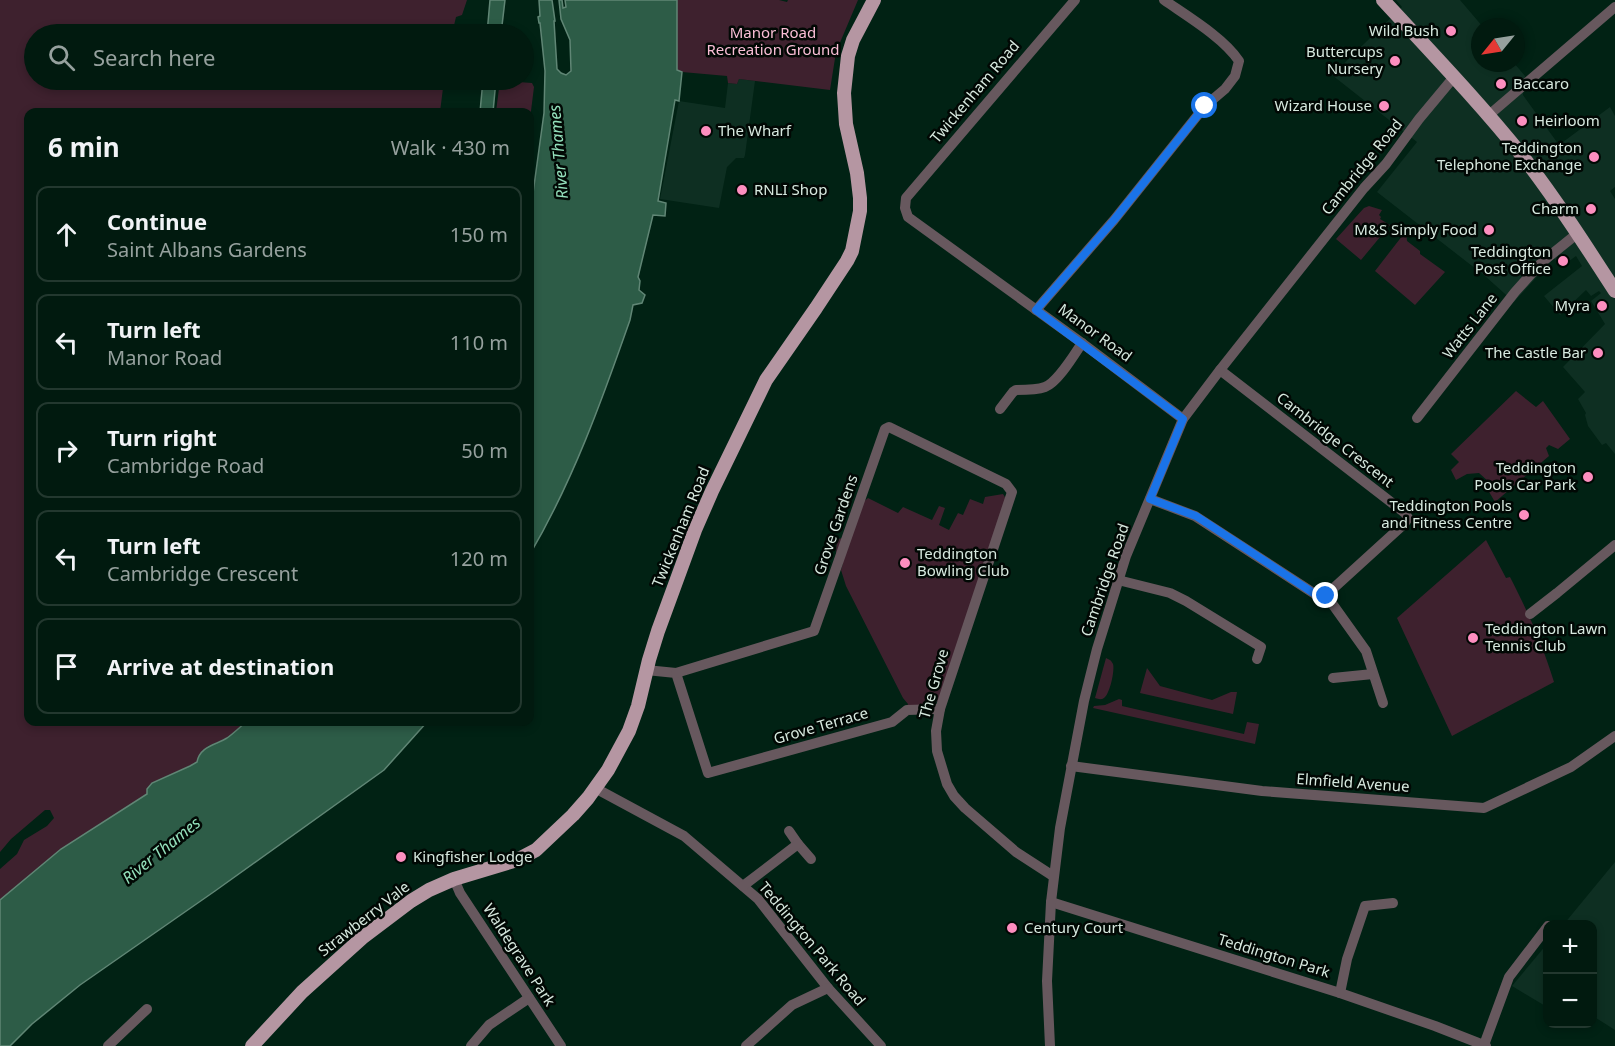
<!DOCTYPE html>
<html lang="en">
<head>
<meta charset="utf-8">
<style>
	body { margin:0; font-family:"Noto Sans",sans-serif; background:#0f271d; color:#f1f3f6 }
	.controls { position:absolute; right:18px; bottom:18px; display:grid; overflow:hidden; border-radius:12px; box-shadow:0 3px 9px #0003 }
	.controls button { width:54px; height:54px; display:grid; place-items:center; padding:0; border:0; border-bottom:2px solid #23382f; background:#011a0f; color:#f1f3f6; font:30px sans-serif }
	.compass { position:absolute; left:1471px; top:18px; width:54px; height:54px; border-radius:50%; background:#011a0f; box-shadow:0 3px 9px #0003; rotate:240deg }
	.stop { position:absolute; width:18px; height:18px; margin:-14px; border:4px solid #1a73e8; border-radius:50%; background:#fff }
	.stop.end { background:#1a73e8; border-color:#fff; box-shadow:0 2px 6px #0008 }
	.list { margin:0; padding:0; list-style:none }
	h2 { display:flex; justify-content:space-between; align-items:center; height:78px; margin:0; padding:0 24px; font-size:26px }
	h2 small { font-size:20px; font-weight:400; color:#96a19e }
	.list li { display:grid; grid-template-columns:39px 1fr auto; gap:18px; align-items:center; box-sizing:border-box; height:96px; margin:0 12px 12px; padding:0 12px; border:2px solid #23382f; border-radius:12px }
	.list b { display:block; font-size:22px; white-space:nowrap }
	.list p { margin:0; font-size:20px; white-space:nowrap; color:#96a19e }
	.list em { font-size:20px; font-style:normal; color:#96a19e }
	.icon { flex:none; width:33px; height:33px; fill:none; stroke:currentColor; stroke-width:2; stroke-linecap:round; stroke-linejoin:round }
	.map { position:relative; flex:none; width:1615px; height:1046px; overflow:hidden }
	.search { position:absolute; background:#011a0f; box-shadow:0 3px 9px #0003; left:24px; top:24px; width:510px; height:66px; display:flex; align-items:center; gap:15px; box-sizing:border-box; padding:0 21px; border-radius:33px; color:#96a19e; font-size:22px }
	.panel { position:absolute; background:#011a0f; box-shadow:0 3px 9px #0003; left:24px; top:108px; width:510px; height:618px; border-radius:12px }
	.map>svg:first-child { display:block }
</style>
</head>
<body>
<div class="map">
<svg width="1615" height="1046" viewBox="0 0 1615 1046">
	<rect width="100%" height="100%" fill="#012214"/>
	<g fill="#0e2f22">
		<path d="M1396,0H1460L1483,27H1480V63H1514L1525,76L1523,95L1559,145L1610,107L1615,116V187L1610,191L1615,199V454L1606,443L1602,445L1588,426L1585,415L1586,413L1578,399L1585,392L1563,367L1605,324L1591,301L1601,293L1599,291L1591,296L1586,290L1560,315L1544,296L1582,266L1576,256L1561,267L1554,258L1514,302L1485,276L1377,192L1417,142L1332,75L1402,7Z"/>
		<path d="M739,79L755,81L745,155L744,158H736L727,167L719,208L660,199L679,101L725,108L728,83L737,84Z"/>
		<path d="M1615,862V1030L1593,1016L1592,924H1564Z"/>
		<path d="M1547,944V1007L1512,986Z"/>
	</g>
	<g fill="#3e212e">
		<path d="M0,0H467L462,15L456,17L452,34H34V80H444L440,112H28V722H246L227,738L208,746L197,762L190,766L152,783L147,794L61,849L0,900V869L17,854L24,840L47,826L54,818L50,810H45L11,839L0,852Z"/>
		<path d="M677,0H779L787,2L788,0H858L836,52L830,90L739,79L737,84L728,83L727,76L682,72L677,70Z"/>
		<path d="M500,80H503V81L532,83L534,87L530,119V112H496Z"/>
		<path d="M1369,206L1382,210L1379,215L1381,217L1380,219L1390,225L1361,260L1336,239L1364,208Z"/>
		<path d="M1406,231L1407,241L1420,251V254L1445,272L1415,305L1375,271Z"/>
		<path d="M1516,391L1536,407L1543,401L1570,439L1558,449L1549,445L1546,448L1549,456L1495,502L1485,485L1489,482L1479,473L1467,474L1456,480L1451,470L1459,462L1451,454Z"/>
		<path d="M1003,494L1011,507L940,699L933,704L907,706L908,704L903,698L846,586L841,570L843,563L836,553L837,539L844,538L861,504L868,498L898,513L903,507L932,520L939,506L945,508L939,525L949,530L958,513L963,515L970,499L983,504L985,497Z"/>
		<path d="M1486,540L1506,578L1510,577C1528,612 1542,643 1554,682L1452,736L1397,618Z"/>
		<path d="M1106,658C1110,660 1111,660 1113,664C1115,670 1110,694 1104,698C1101,700 1098,699 1095,698Z"/>
		<path d="M1147,668L1160,686L1212,700L1231,692H1237L1233,714L1140,693Z"/>
		<path d="M1119,699L1122,700V706L1244,734L1247,722L1259,724L1255,744L1093,708L1094,706L1105,705Z"/>
	</g>
	<g fill="#2d5c47" stroke="#608675" stroke-width="1.5">
		<path d="M490,0H505L501,34H487Z"/>
		<path d="M539,0H552L555,21H554L557,69L561,73L566,75L571,71L570,40L561,19L559,0H562L563,8L566,7L565,0H677V70L682,72L679,101L675,100L674,106L658,201L666,203L665,216L653,215L638,277L640,281L639,290L645,295L642,303L633,305L630,320C602,400 573,481 530,554V215L544,113L545,71L540,23H539L538,17L540,16Z"/>
		<path d="M483,80H496L493,112H480Z"/>
		<path d="M246,722H427L384,770L215,891L80,985L32,1024L10,1046H0V900L61,849L147,794V789L152,783L190,766L197,762C200,746 216,745 227,738C234,733 240,727 246,722Z"/>
	</g>
	<g fill="none" stroke-linecap="round" stroke-linejoin="round">
		<g stroke="#67585e" stroke-width="10">
			<path d="M1075,0L906,198L905,208L908,217L1082,343L1183,419"/>
			<path d="M1489,115L1615,7"/>
			<path d="M1036,310L1114,220L1205,106L1225,89L1235,76L1239,61C1224,38 1187,16 1164,0"/>
			<path d="M1000,409L1013,392L1016,390C1025,390 1037,390 1045,387C1058,382 1074,355 1082,343"/>
			<path d="M1417,418L1515,292L1542,262L1578,233"/>
			<path d="M1150,499L1195,516L1318,596L1326,595L1404,524L1408,518L1405,513L1220,370"/>
			<path d="M1118,580L1170,593L1186,601L1261,647L1257,659"/>
			<path d="M1326,595L1366,651L1383,703"/>
			<path d="M1530,614L1557,593L1615,545"/>
			<path d="M646,670L676,673L708,773L892,722L907,710L940,709"/>
			<path d="M676,673L814,631L885,429L889,427L1006,484L1012,492L940,709L936,731L937,751L947,784L954,796L965,808L1016,852L1053,876"/>
			<path d="M1333,678L1373,674"/>
			<path d="M1071,766L1262,791L1484,808L1571,767L1615,736"/>
			<path d="M595,788L684,836L758,899L828,988L881,1046"/>
			<path d="M789,831L798,844L811,859"/>
			<path d="M454,879L460,893L561,1046"/>
			<path d="M743,886L798,844"/>
			<path d="M1051,902L1340,993L1435,1026L1486,1046"/>
			<path d="M1340,993L1347,959L1365,906L1393,903"/>
			<path d="M1484,1045L1509,977L1548,926"/>
			<path d="M108,1046L147,1009"/>
			<path d="M471,1046L489,1025L529,998"/>
			<path d="M746,1046L792,1005L828,988"/>
			<path d="M1050,1046L1047,981L1051,902L1060,828L1084,701L1097,649L1126,556L1183,419L1220,370L1364,188L1386,164L1419,119L1454,77"/>
		</g>
		<g stroke="#b596a2" stroke-width="14">
			<path d="M1383,0C1431,52 1480,103 1524,158C1557,201 1586,246 1615,291"/>
			<path d="M252,1046L302,992L362,938L411,901L429,890L454,879L517,860L536,850L573,815L588,798L608,770L629,731L638,706L649,660L658,631L695,530L712,491L766,380L816,308L847,261L852,251L860,211V198L857,173L846,124L844,93L848,56L853,40L874,0"/>
		</g>
	</g>
	<g fill="none" stroke-linecap="round" stroke-linejoin="round">
		<path stroke="#1a73e8" stroke-width="8" d="M1205,106L1114,220L1036,310L1183,419L1150,499L1196,516L1318,596H1326"/>
	</g>
	<g fill="#fd8ebf" stroke="#010804" stroke-width="2">
		<circle cx="1451" cy="31" r="6"/>
		<circle cx="1395" cy="61" r="6"/>
		<circle cx="1501" cy="84" r="6"/>
		<circle cx="1384" cy="106" r="6"/>
		<circle cx="1522" cy="121" r="6"/>
		<circle cx="706" cy="131" r="6"/>
		<circle cx="1594" cy="157" r="6"/>
		<circle cx="742" cy="190" r="6"/>
		<circle cx="1591" cy="209" r="6"/>
		<circle cx="1489" cy="230" r="6"/>
		<circle cx="1563" cy="261" r="6"/>
		<circle cx="1602" cy="306" r="6"/>
		<circle cx="1598" cy="353" r="6"/>
		<circle cx="1588" cy="477" r="6"/>
		<circle cx="1524" cy="515" r="6"/>
		<circle cx="905" cy="563" r="6"/>
		<circle cx="1473" cy="638" r="6"/>
		<circle cx="401" cy="857" r="6"/>
		<circle cx="1012" cy="928" r="6"/>
	</g>
	<g text-anchor="middle" stroke-width="5" stroke-linejoin="round" paint-order="stroke">
		<g font-size="15" fill="#d7e9df" stroke="#010804" text-anchor="end">
			<text x="1439" y="36">Wild Bush</text>
			<text x="1383" y="57">Buttercups<tspan x="1383" dy="17">Nursery</tspan></text>
			<text x="1513" y="89" text-anchor="start">Baccaro</text>
			<text x="1372" y="111">Wizard House</text>
			<text x="1534" y="126" text-anchor="start">Heirloom</text>
			<text x="718" y="136" text-anchor="start">The Wharf</text>
			<text x="1582" y="153">Teddington<tspan x="1582" dy="17">Telephone Exchange</tspan></text>
			<text x="754" y="195" text-anchor="start">RNLI Shop</text>
			<text x="1579" y="214">Charm</text>
			<text x="1477" y="235">M&amp;S Simply Food</text>
			<text x="1551" y="257">Teddington<tspan x="1551" dy="17">Post Office</tspan></text>
			<text x="1590" y="311">Myra</text>
			<text x="1586" y="358">The Castle Bar</text>
			<text x="1576" y="473">Teddington<tspan x="1576" dy="17">Pools Car Park</tspan></text>
			<text x="1512" y="511">Teddington Pools<tspan x="1512" dy="17">and Fitness Centre</tspan></text>
			<text x="917" y="559" text-anchor="start">Teddington<tspan x="917" dy="17">Bowling Club</tspan></text>
			<text x="1485" y="634" text-anchor="start">Teddington Lawn<tspan x="1485" dy="17">Tennis Club</tspan></text>
			<text x="413" y="862" text-anchor="start">Kingfisher Lodge</text>
			<text x="1024" y="933" text-anchor="start">Century Court</text>
		</g>
		<g font-size="15" fill="#fabed6" stroke="#010804">
			<text x="773" y="38">Manor Road<tspan x="773" dy="17">Recreation Ground</tspan></text>
		</g>
		<g font-size="15" fill="#d7e9df" stroke="#010804">
			<text transform="translate(975 92) rotate(-50)" y="5">Twickenham Road</text>
			<text transform="translate(1362 167) rotate(-51)" y="5">Cambridge Road</text>
			<text transform="translate(1470 326) rotate(-52)" y="5">Watts Lane</text>
			<text transform="translate(1095 333) rotate(36)" y="5">Manor Road</text>
			<text transform="translate(1335 440) rotate(38)" y="5">Cambridge Crescent</text>
			<text transform="translate(836 525) rotate(-71)" y="5">Grove Gardens</text>
			<text transform="translate(681 527) rotate(-68)" y="5">Twickenham Road</text>
			<text transform="translate(1105 580) rotate(-71)" y="5">Cambridge Road</text>
			<text transform="translate(934 684) rotate(-74)" y="5">The Grove</text>
			<text transform="translate(821 726) rotate(-16)" y="5">Grove Terrace</text>
			<text transform="translate(1353 783) rotate(4)" y="5">Elmfield Avenue</text>
			<text transform="translate(364 919) rotate(-38)" y="5">Strawberry Vale</text>
			<text transform="translate(812 944) rotate(50)" y="5">Teddington Park Road</text>
			<text transform="translate(519 955) rotate(57)" y="5">Waldegrave Park</text>
			<text transform="translate(1274 956) rotate(17)" y="5">Teddington Park</text>
		</g>
		<g font-size="16" font-style="italic" fill="#94e1bc" stroke="#010804">
			<text transform="translate(558 152) rotate(-95)" y="6">River Thames</text>
			<text transform="translate(161 850) rotate(-39)" y="6">River Thames</text>
		</g>
	</g>
</svg>
<div class="controls">
<button>+</button>
<button>−</button>
</div>
<svg class="compass" viewBox="-18 -18 36 36"><path d="M0-13l5 13h-10z" fill="#e53935"/><path d="M0 13l5-13h-10z" fill="#96a19e"/></svg>
<div class="stop" style="left:1205px;top:106px"></div>
<div class="stop end" style="left:1326px;top:596px"></div>
<div class="search"><svg class="icon" aria-label="search" viewBox="0 0 24 24"><circle cx="10" cy="10" r="6"/><path d="M15 15l6 6"/></svg>Search here</div>
<section class="panel">
<h2>6 min<small>Walk · 430 m</small></h2>
<ul class="list">
<li><svg class="icon" aria-label="ahead" viewBox="0 0 24 24"><path d="M12 20V5M6 11l6-6 6 6"/></svg><div><b>Continue</b><p>Saint Albans Gardens</p></div><em>150 m</em></li>
<li><svg class="icon" aria-label="left" viewBox="0 0 24 24"><path d="M17 20v-9H6M10 6l-5 5 5 5"/></svg><div><b>Turn left</b><p>Manor Road</p></div><em>110 m</em></li>
<li><svg class="icon" aria-label="right" viewBox="0 0 24 24"><path d="M7 20v-9h11M14 6l5 5-5 5"/></svg><div><b>Turn right</b><p>Cambridge Road</p></div><em>50 m</em></li>
<li><svg class="icon" aria-label="left" viewBox="0 0 24 24"><path d="M17 20v-9H6M10 6l-5 5 5 5"/></svg><div><b>Turn left</b><p>Cambridge Crescent</p></div><em>120 m</em></li>
<li><svg class="icon" aria-label="arrive" viewBox="0 0 24 24"><path d="M6 21V4h12l-3 4 3 4H6"/></svg><div><b>Arrive at destination</b></div></li>
</ul>
</section>
</div>
</body>
</html>
